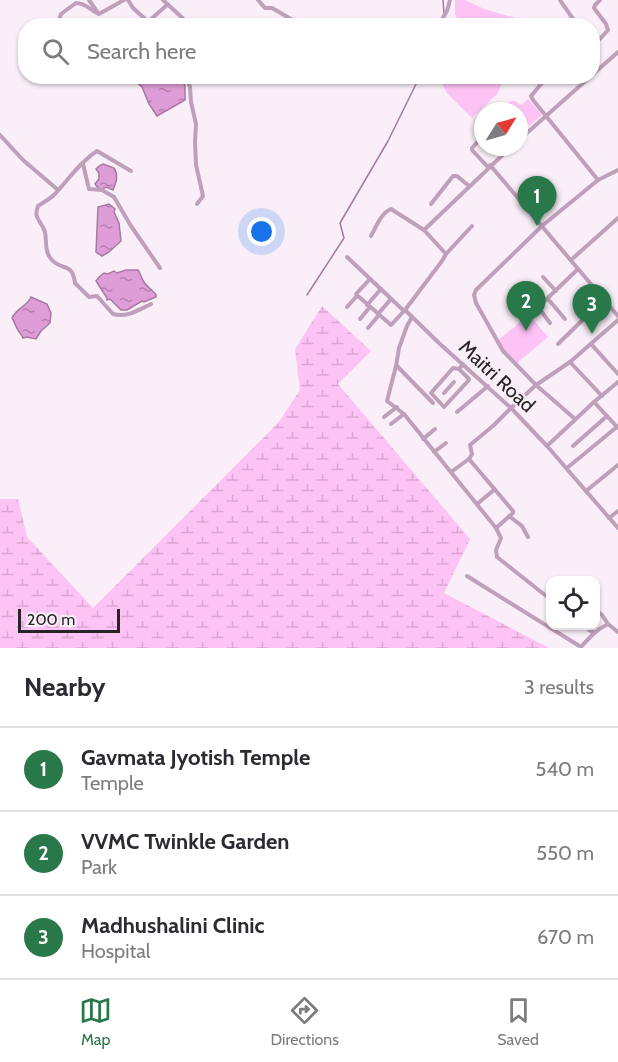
<!DOCTYPE html>
<html lang="en">
<head>
<meta charset="utf-8">
<style>
	body { margin:0; font-family:Cabin,sans-serif; background:#f7f7f7; color:#2b2b33 }
	.controls { position:absolute; right:18px; bottom:18px; display:grid; overflow:hidden; border-radius:12px; box-shadow:0 2px 4px #0004 }
	.controls button { width:54px; height:54px; display:grid; place-items:center; padding:0; border:0; border-bottom:2px solid #e1e1e2; background:#fff; color:#2b2b33; font:30px sans-serif }
	.compass { position:absolute; left:474px; top:102px; width:54px; height:54px; border-radius:50%; background:#fff; box-shadow:0 2px 4px #0004; rotate:53deg }
	.scale { position:absolute; left:18px; bottom:15px; width:102px; box-sizing:border-box; padding-left:6px; border:3px solid #272427; border-top:0; font-size:16px; line-height:21px; white-space:nowrap; color:#272427; -webkit-text-stroke:4px #faeff8; paint-order:stroke }
	.you { position:absolute; left:262px; top:232px; width:21px; height:21px; margin:-15px; border:4px solid #fff; border-radius:50%; background:#1a73e8; box-shadow:0 0 0 9px #1a73e833 }
	.badge { display:grid; place-items:center; width:39px; height:39px; border-radius:50%; background:#297849; color:#fff; font-size:20px; font-weight:700 }
	.pin { position:absolute; translate:-50% -50px; filter:drop-shadow(0 2px 3px #0008) }
	.pin::after { content:''; position:absolute; top:32px; width:21px; height:18px; background:inherit; clip-path:polygon(0 0,100% 0,50% 100%) }
	.list { margin:0; padding:0; list-style:none }
	h2 { display:flex; justify-content:space-between; align-items:center; height:78px; margin:0; padding:0 24px; font-size:26px }
	h2 small { font-size:20px; font-weight:400; color:#7c7c81 }
	.list li { display:grid; grid-template-columns:39px 1fr auto; gap:18px; align-items:center; box-sizing:border-box; height:84px; padding:0 24px; border-top:2px solid #e1e1e2 }
	.list b { display:block; font-size:22px; white-space:nowrap }
	.list p { margin:0; font-size:20px; white-space:nowrap; color:#7c7c81 }
	.list em { font-size:20px; font-style:normal; color:#7c7c81 }
	.icon { flex:none; width:33px; height:33px; fill:none; stroke:currentColor; stroke-width:2; stroke-linecap:round; stroke-linejoin:round }
	.map { position:relative; flex:none; width:618px; height:648px; overflow:hidden }
	.search { position:absolute; background:#fff; box-shadow:0 2px 4px #0004; left:18px; right:18px; top:18px; height:66px; display:flex; align-items:center; gap:15px; box-sizing:border-box; padding:0 21px; border-radius:24px; color:#7c7c81; font-size:22px }
	.sheet { height:330px; background:#fff }
	nav { display:flex; justify-content:space-around; align-items:center; box-sizing:border-box; height:84px; border-top:2px solid #e1e1e2; background:#fff; font-size:16px; color:#7c7c81 }
	nav a { display:grid; justify-items:center; gap:3px }
	nav .on { color:#297849 }
	.map>svg:first-child { display:block }
</style>
</head>
<body>
<div class="map">
<svg width="618" height="648" viewBox="0 0 618 648">
	<defs>
		<pattern id="wetland-marsh" width="20" height="14" patternUnits="userSpaceOnUse" patternTransform="scale(1.5)"><rect width="20" height="14" fill="#fdc3f5"/><path d="M1 5h8M5 5V1M11 12h8M15 12V8" fill="none" stroke="#d9a7d2"/></pattern>
		<pattern id="water-ripples" width="26" height="14" patternUnits="userSpaceOnUse" patternTransform="scale(1.5)"><rect width="26" height="14" fill="#de9dd7"/><path d="M2 4q2-2 4 0t4 0M15 11q2-2 4 0t4 0" fill="none" stroke="#b480ae"/></pattern>
	</defs>
	<rect width="100%" height="100%" fill="#faeff8"/>
	<g fill="#fdc3f5">
		<path d="M455,0H465L484,9L533,23L534,25H460L455,14Z"/>
		<path d="M438,77H504L498,93L472,118L447,93Z"/>
		<path d="M528,99L542,115L529,126L523,117L519,120V111H500L510,101H515L521,105Z"/>
		<path d="M518,302L548,337L517,363L504,350L498,340L517,325L520,321L516,316Z"/>
	</g>
	<path fill="url(#wetland-marsh)" d="M322,306L371,351L338,384L470,539L444,593L549,648H0V499H18L27,537L93,608L278,423L300,390L295,349Z"/>
	<g fill="url(#water-ripples)" stroke="#a779a2" stroke-width="1.5">
		<path d="M131,77H180L185,86V100L157,116L149,104L142,87Z"/>
		<path d="M103,164L114,168C119,176 116,182 113,190L106,187L100,190L95,184L99,179V173L96,169L99,166Z"/>
		<path d="M109,204L115,209L114,212L119,223L121,241L109,252L102,256L96,252L98,207Z"/>
		<path d="M126,270H138C141,274 141,278 144,282C147,287 153,290 156,295V297L144,302L142,301L127,310H121L110,299L107,300V298L96,281L99,277L104,273L108,274L114,271L117,273Z"/>
		<path d="M31,297L47,304L51,313L50,323L41,331L36,339L27,337L23,338C22,334 19,333 18,330C15,326 15,322 12,318C18,306 26,308 31,297Z"/>
	</g>
	<g fill="none" stroke-linecap="round" stroke-linejoin="round">
		<g stroke="#a779a2" stroke-width="1.5">
			<path d="M443,0L444,14"/>
			<path d="M445,19V26"/>
			<path d="M307,295L344,238L340,223L388,141L420,76"/>
		</g>
		<g stroke="#bea0ba" stroke-width="4">
			<path d="M89,0L98,13"/>
			<path d="M128,0L133,8L153,26"/>
			<path d="M163,0L189,24"/>
			<path d="M258,0L265,8H272L303,26"/>
			<path d="M560,0L578,26"/>
			<path d="M149,21L167,5"/>
			<path d="M57,26L61,14L76,3C87,3 90,11 99,14L124,0"/>
			<path d="M438,26L447,11L450,0"/>
			<path d="M592,40L598,41L608,30L606,24L594,8L595,5L600,0"/>
			<path d="M592,75L618,52"/>
			<path d="M186,76L190,87L191,102L196,124L195,142L196,165L203,196L197,204"/>
			<path d="M406,76H410"/>
			<path d="M548,76L531,96L533,100L598,180L618,170"/>
			<path d="M506,111L510,107"/>
			<path d="M0,135L23,160L58,190"/>
			<path d="M483,136L472,148V150L488,167"/>
			<path d="M519,140L591,76"/>
			<path d="M83,164L89,189L102,190L114,197L131,226L160,268"/>
			<path d="M490,165L618,316"/>
			<path d="M131,171L97,151C80,162 68,180 55,194C50,199 44,202 38,206C33,219 41,220 45,232C47,241 44,250 51,259C62,272 72,261 75,283L89,297L97,296L113,314C127,318 138,310 151,304"/>
			<path d="M431,204L453,176H457L469,186"/>
			<path d="M371,236C376,227 381,213 391,209L424,230"/>
			<path d="M446,254L472,226"/>
			<path d="M347,257L404,311L405,310L440,344L511,408L547,446L618,528"/>
			<path d="M571,260L618,218"/>
			<path d="M543,277L556,291"/>
			<path d="M357,296L356,294L370,279"/>
			<path d="M530,296L550,323"/>
			<path d="M548,299L565,319"/>
			<path d="M367,305L381,289"/>
			<path d="M347,307L356,297L358,296L391,325L404,311"/>
			<path d="M405,310L442,261L446,254L424,230L511,147"/>
			<path d="M532,313L578,269"/>
			<path d="M378,314L391,299"/>
			<path d="M412,317L407,326L399,348L396,366L387,401L404,414L496,528L513,513V511L469,459"/>
			<path d="M360,319L370,307"/>
			<path d="M368,328L379,315"/>
			<path d="M558,344L604,299"/>
			<path d="M591,344L618,374"/>
			<path d="M570,362L602,396"/>
			<path d="M397,366L433,403"/>
			<path d="M459,369L453,368L431,393L444,407L469,380V379L459,369L463,364"/>
			<path d="M444,393L454,382"/>
			<path d="M594,402L618,428"/>
			<path d="M457,412L488,386"/>
			<path d="M384,417L397,407"/>
			<path d="M575,419L536,385L503,351L476,303L474,295L476,290L542,226L598,180"/>
			<path d="M391,424L404,414"/>
			<path d="M423,439L435,429"/>
			<path d="M547,446L594,402L618,382"/>
			<path d="M573,446L607,416"/>
			<path d="M434,452L446,443"/>
			<path d="M567,468L618,426"/>
			<path d="M451,472L469,459L472,454L470,445L494,425L511,408L536,385L570,362L618,320"/>
			<path d="M586,491L618,465"/>
			<path d="M477,504L494,490"/>
			<path d="M509,516L522,526L528,537"/>
			<path d="M609,518L618,511"/>
			<path d="M496,528L501,538L496,550L497,557L550,599"/>
			<path d="M467,576L581,647C589,638 597,629 608,624L618,632"/>
			<path d="M596,610L602,615L608,624"/>
			<path d="M584,626L594,633"/>
		</g>
	</g>
	<g text-anchor="middle" stroke-width="4.5" stroke-linejoin="round" paint-order="stroke">
		<g font-size="20" fill="#272427" stroke="#faeff8">
			<text transform="translate(497 376) rotate(43)" y="7">Maitri Road</text>
		</g>
	</g>
</svg>
<div class="controls">
<button><svg class="icon" aria-label="locate" viewBox="0 0 24 24"><circle cx="12" cy="12" r="6"/><path d="M12 2v4M12 18v4M2 12h4M18 12h4"/></svg></button>
</div>
<svg class="compass" viewBox="-18 -18 36 36"><path d="M0-13l5 13h-10z" fill="#e53935"/><path d="M0 13l5-13h-10z" fill="#7c7c81"/></svg>
<div class="scale">200 m</div>
<div class="you"></div>
<div class="pin badge" style="left:537px;top:226px">1</div>
<div class="pin badge" style="left:526px;top:331px">2</div>
<div class="pin badge" style="left:592px;top:334px">3</div>
<div class="search"><svg class="icon" aria-label="search" viewBox="0 0 24 24"><circle cx="10" cy="10" r="6"/><path d="M15 15l6 6"/></svg>Search here</div>
</div>
<section class="sheet">
<h2>Nearby<small>3 results</small></h2>
<ul class="list">
<li><span class="badge">1</span><div><b>Gavmata Jyotish Temple</b><p>Temple</p></div><em>540 m</em></li>
<li><span class="badge">2</span><div><b>VVMC Twinkle Garden</b><p>Park</p></div><em>550 m</em></li>
<li><span class="badge">3</span><div><b>Madhushalini Clinic</b><p>Hospital</p></div><em>670 m</em></li>
</ul>
</section>
<nav>
<a class="on"><svg class="icon" aria-label="map" viewBox="0 0 24 24"><path d="M3 6l6-2 6 2 6-2v14l-6 2-6-2-6 2zM9 4v14M15 6v14"/></svg>Map</a>
<a><svg class="icon" aria-label="directions" viewBox="0 0 24 24"><path d="M12 3l9 9-9 9-9-9zM9 14v-3h6M13 9l2 2-2 2"/></svg>Directions</a>
<a><svg class="icon" aria-label="saved" viewBox="0 0 24 24"><path d="M7 4h10v16l-5-4-5 4z"/></svg>Saved</a>
</nav>
</body>
</html>
